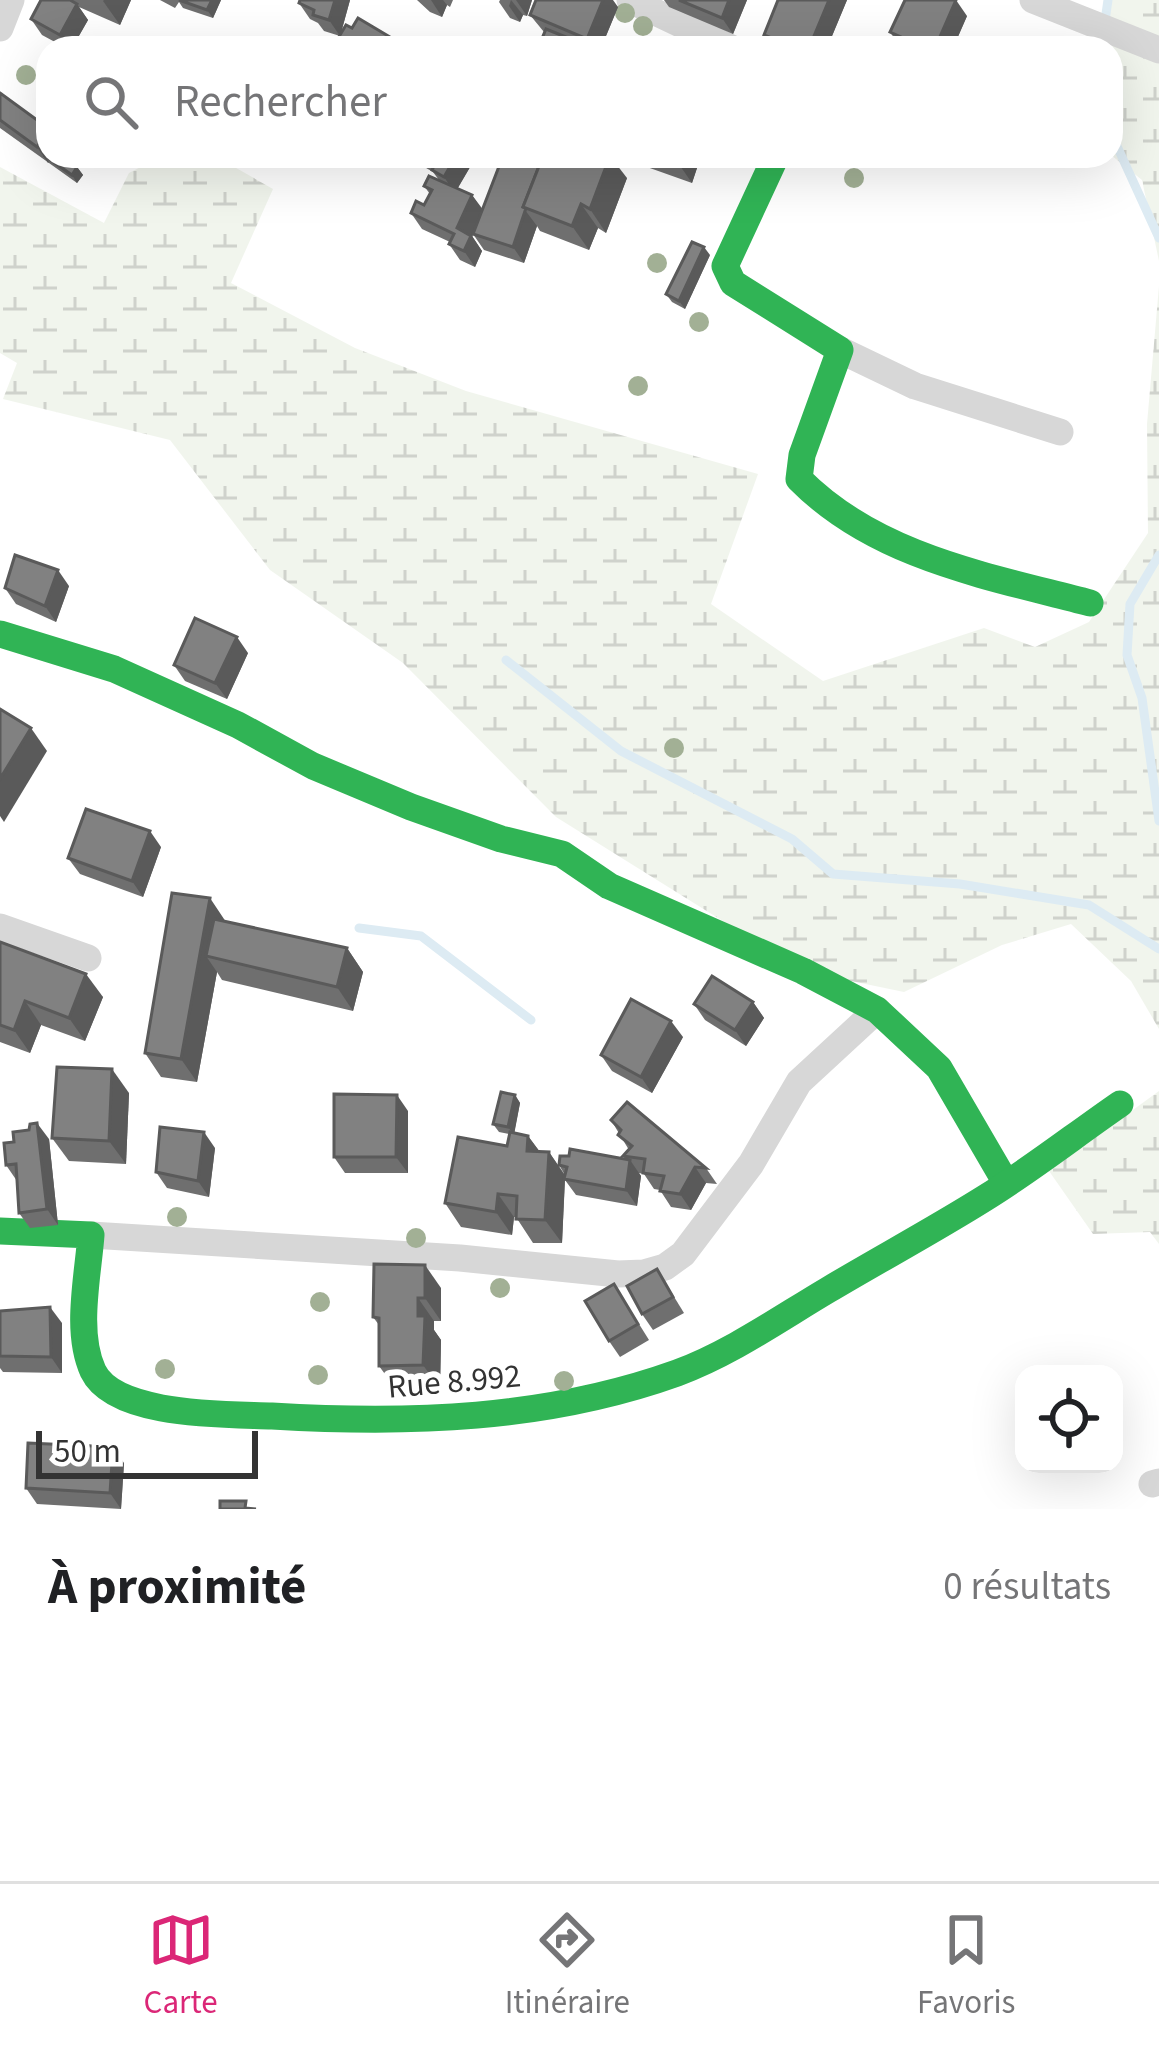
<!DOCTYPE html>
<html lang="fr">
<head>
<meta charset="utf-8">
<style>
	body { margin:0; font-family:"Source Sans 3",sans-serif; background:#f2f2f2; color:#202124 }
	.controls { position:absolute; right:36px; bottom:36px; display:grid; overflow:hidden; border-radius:24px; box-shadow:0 12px 48px #0002 }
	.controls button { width:108px; height:108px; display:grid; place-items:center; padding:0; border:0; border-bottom:3px solid #e0e0e0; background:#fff; color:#202124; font:60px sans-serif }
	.scale { position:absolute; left:36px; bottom:30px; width:222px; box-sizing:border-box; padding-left:12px; border:6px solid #333; border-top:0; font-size:33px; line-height:42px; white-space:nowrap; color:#333; -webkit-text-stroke:9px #fff; paint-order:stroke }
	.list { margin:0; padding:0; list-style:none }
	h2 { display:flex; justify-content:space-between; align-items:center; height:156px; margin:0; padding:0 48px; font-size:51px }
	h2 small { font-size:39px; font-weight:400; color:#757577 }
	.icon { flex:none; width:66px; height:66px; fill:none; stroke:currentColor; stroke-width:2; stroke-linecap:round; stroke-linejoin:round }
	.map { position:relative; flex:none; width:1159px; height:1509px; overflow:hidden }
	.search { position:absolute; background:#fff; box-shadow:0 12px 48px #0002; left:36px; right:36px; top:36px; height:132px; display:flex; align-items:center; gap:30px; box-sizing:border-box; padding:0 42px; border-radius:36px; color:#757577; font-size:45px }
	.sheet { height:372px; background:#fff }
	nav { display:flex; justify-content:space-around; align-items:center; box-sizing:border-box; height:168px; border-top:3px solid #e0e0e0; background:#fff; font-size:33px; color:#757577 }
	nav a { display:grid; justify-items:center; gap:6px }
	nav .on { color:#db2777 }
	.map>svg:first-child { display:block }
</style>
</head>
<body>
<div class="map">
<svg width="1159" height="1509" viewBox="0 0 1159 1509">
	<defs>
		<pattern id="wetland-marsh" width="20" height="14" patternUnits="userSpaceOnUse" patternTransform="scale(3)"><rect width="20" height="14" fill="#f1f5ed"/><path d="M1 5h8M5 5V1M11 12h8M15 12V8" fill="none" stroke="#cfd2cc"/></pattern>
	</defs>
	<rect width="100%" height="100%" fill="#fff"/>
	<g fill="url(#wetland-marsh)">
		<path d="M1108,0H1159V261L1142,180L1111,155V48H1087Z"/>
		<path d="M162,156H215L273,189L231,283L355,348L466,391L758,474L711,604L823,681L984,628L1035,647L1089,622L1148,533L1147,424L1159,286V1029L1131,981L1071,924L1002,945L904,992L803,971L556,817L403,663L270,570L170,440L3,399L17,363L0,353V167L104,223L129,173Z"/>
		<path d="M1159,1091V1244L1150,1232L1093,1234L1049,1171Z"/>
	</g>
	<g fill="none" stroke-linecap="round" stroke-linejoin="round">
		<g stroke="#ddebf3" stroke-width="9">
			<path d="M1101,48L1108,0"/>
			<path d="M1111,133L1159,238"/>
			<path d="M1159,555L1130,604L1127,655L1142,698L1159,821"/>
			<path d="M506,660L621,751L792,839L833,874L960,884L1089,905L1159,949"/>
			<path d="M359,928L421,936L531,1020"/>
		</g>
		<g stroke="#d7d7d7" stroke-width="27">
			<path d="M630,0L731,48"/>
			<path d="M1033,0L1159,50"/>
			<path d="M0,28L11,0"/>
			<path d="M840,350L915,386L1060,432"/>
			<path d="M0,927L88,958"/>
			<path d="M91,1235L460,1258L618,1274L644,1273L665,1267L683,1254L751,1164L799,1082L877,1010"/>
			<path d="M1152,1484L1159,1482"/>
		</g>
		<g stroke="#30b455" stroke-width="27">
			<path d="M776,156L725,266L733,283L840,350L802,455L799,479C876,557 988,576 1090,603"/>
			<path d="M0,634L114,669L238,725L313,766L411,807L501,839L562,854L609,886L803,971L877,1010L939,1068L1006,1183"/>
			<path d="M0,1231L91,1235C88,1276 75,1332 93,1371C115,1417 228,1414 272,1416C409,1424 546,1420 677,1373C731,1353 779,1319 828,1290C880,1259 934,1230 985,1198C1032,1169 1075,1135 1120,1104"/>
		</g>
	</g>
	<g fill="#a2b095">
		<circle cx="625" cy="13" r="10"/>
		<circle cx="643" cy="26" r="10"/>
		<circle cx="26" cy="75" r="10"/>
		<circle cx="854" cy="178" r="10"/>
		<circle cx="657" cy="263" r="10"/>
		<circle cx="699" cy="322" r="10"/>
		<circle cx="638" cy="386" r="10"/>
		<circle cx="674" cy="748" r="10"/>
		<circle cx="177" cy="1217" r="10"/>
		<circle cx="416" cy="1238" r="10"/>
		<circle cx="500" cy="1288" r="10"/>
		<circle cx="320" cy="1302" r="10"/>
		<circle cx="165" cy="1369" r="10"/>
		<circle cx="318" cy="1375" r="10"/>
		<circle cx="564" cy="1381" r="10"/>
	</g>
	<g fill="#6f6f6f">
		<path d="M41,0H131L120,25L79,7L88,20L72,48H66L42,35L31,19Z"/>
		<path d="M160,0H221L213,18L183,8L179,2L175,8Z"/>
		<path d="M300,0H350L341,33L403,48H336L334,45L340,36L324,31L318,23L310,19L299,3Z"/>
		<path d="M417,0H453L450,7L447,5L442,17L430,12Z"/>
		<path d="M500,0H532L527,16L523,15L520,22L510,18L499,2Z"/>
		<path d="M664,0H747L733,34L669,7Z"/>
		<path d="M778,0H847L827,48H773L764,35Z"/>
		<path d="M618,7L601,48H538L544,32L530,15Z"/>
		<path d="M967,16L953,48H901L890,32Z"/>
		<path d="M0,93L48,156L77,167L83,175L77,183L0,128Z"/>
		<path d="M414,156H469L473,162L457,189L472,195L482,210L627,178L606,233L598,228L589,250L540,231L537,226L524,263L484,250L473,234L475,229L472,236L482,251L475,267L460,260L449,244L450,242L422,229L411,213L424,205L430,194L424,186L439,180L433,172L421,165Z"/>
		<path d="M616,156H701L692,183Z"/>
		<path d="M710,255L685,309L672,302L666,294Z"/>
		<path d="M69,586L56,622L16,604L5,588Z"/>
		<path d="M248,653L227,699L185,681L174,665Z"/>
		<path d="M161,847L143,897L80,874L68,858Z"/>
		<path d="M226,921L347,948L363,972L353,1011L222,980L217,972L197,1082L161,1077L145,1053Z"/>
		<path d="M0,942L103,997L85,1041L41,1025L30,1053L0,1042Z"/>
		<path d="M753,1002L764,1018L746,1046L705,1020L694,1004Z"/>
		<path d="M683,1037L652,1093L612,1071L601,1055Z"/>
		<path d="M129,1093L126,1164L69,1161L52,1138Z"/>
		<path d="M515,1095L520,1103L514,1133L528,1136L540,1152H549L565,1175L559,1165L626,1160L623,1156L629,1150L611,1120L706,1168L717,1184L706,1183L691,1210L671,1207L660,1190L654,1189L644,1174L639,1173L641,1176L637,1206L576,1195L565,1180L562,1243H533L516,1217H514L512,1235L461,1227L445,1203L507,1146L509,1134L499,1132L493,1124Z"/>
		<path d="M408,1111V1173H345L334,1157Z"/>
		<path d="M49,1139L58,1225L30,1228L19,1213L17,1181L6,1165Z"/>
		<path d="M215,1148L209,1197L167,1188L156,1172Z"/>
		<path d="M657,1269L684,1313L653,1330L642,1314Z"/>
		<path d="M614,1284L649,1340L620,1357L609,1341Z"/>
		<path d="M441,1288V1321H434V1330L441,1340L440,1389H396L379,1366V1325L373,1317Z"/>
		<path d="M62,1323V1373L3,1372L0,1368V1356Z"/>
		<path d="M124,1463L121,1509L37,1504L26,1488Z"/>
	</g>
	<g fill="#5a5a5a">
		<path d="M104,0H131L120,25L103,1Z"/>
		<path d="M212,0H221L213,18L207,10Z"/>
		<path d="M335,0H350L340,36L329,20Z"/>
		<path d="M431,0H443L447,5L442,17Z"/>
		<path d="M511,0L523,15L520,22L509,6Z"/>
		<path d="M516,0H532L527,16Z"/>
		<path d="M603,0H613L618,7L601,48H593L587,39Z"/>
		<path d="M729,0H747L733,34L722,18Z"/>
		<path d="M829,0H847L827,48H809Z"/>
		<path d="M956,0L967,16L953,48H935Z"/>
		<path d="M77,4L88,20L72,48H69L60,35Z"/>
		<path d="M48,132V156H45L49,162L48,163L37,147Z"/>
		<path d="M456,156H469L473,162L455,193L444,177Z"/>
		<path d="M610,156L627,178L606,233L590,209Z"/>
		<path d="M677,156H701L692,183L676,160Z"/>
		<path d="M77,167L83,175L77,183L72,175Z"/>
		<path d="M472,195L484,211L472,236L482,251L475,267L464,251L457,228Z"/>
		<path d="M581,204L598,228L589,250L572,226Z"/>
		<path d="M525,210L537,226L524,263L513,247Z"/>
		<path d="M704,247L710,255L685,309L679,301Z"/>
		<path d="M58,570L69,586L56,622L45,606Z"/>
		<path d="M237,637L248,653L227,699L215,683Z"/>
		<path d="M31,728L47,751L4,822L0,816V779Z"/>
		<path d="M150,831L161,847L143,897L132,881Z"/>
		<path d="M210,898L226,922L206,956L217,972L197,1082L181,1059Z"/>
		<path d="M347,948L363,972L353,1011L337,987Z"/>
		<path d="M86,974L103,997L85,1041L69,1018Z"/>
		<path d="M25,1001L41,1025L30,1053L14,1030Z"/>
		<path d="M753,1002L764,1018L746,1046L735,1030Z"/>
		<path d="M671,1021L683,1037L652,1093L641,1077Z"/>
		<path d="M112,1069L129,1093L126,1164L109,1141Z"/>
		<path d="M397,1095L408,1111V1173L396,1157Z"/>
		<path d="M515,1095L520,1103L514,1135L508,1127Z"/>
		<path d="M37,1123L49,1139L58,1225L47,1209Z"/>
		<path d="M204,1132L215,1148L209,1197L198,1181Z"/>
		<path d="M528,1136L545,1159L527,1151Z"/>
		<path d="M549,1152L565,1176L562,1243L545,1220Z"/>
		<path d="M630,1160L641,1176L637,1206L626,1190Z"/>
		<path d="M695,1167L706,1183L691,1210L680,1194Z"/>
		<path d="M498,1194L514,1217L512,1235L496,1212Z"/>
		<path d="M425,1265L441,1288V1321L425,1298Z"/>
		<path d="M418,1298L434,1321V1330L441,1340L440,1389L423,1365Z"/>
		<path d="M50,1307L62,1323V1373L51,1357Z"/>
		<path d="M113,1447L124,1463L121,1509L110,1493Z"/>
	</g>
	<g fill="#818181" stroke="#5a5a5a" stroke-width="3">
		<path d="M41,0H70L77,4L60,35L31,19Z"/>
		<path d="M179,0H212L207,10Z"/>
		<path d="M300,0H335L329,20L313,15L314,10L299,3Z"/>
		<path d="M536,0H603L587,39L530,15Z"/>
		<path d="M679,0H729L722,18Z"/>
		<path d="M778,0H829L809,48H796L764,35Z"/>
		<path d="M905,0H956L935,48H926L890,32Z"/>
		<path d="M358,18L400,43L397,48H340L334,45L346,25L352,28Z"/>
		<path d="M546,29L593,48H538Z"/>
		<path d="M0,93L48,128V132L37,147L0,120Z"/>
		<path d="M48,151V156H63L77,167L72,175L45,156Z"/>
		<path d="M421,156H456L444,177L432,170L435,164Z"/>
		<path d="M503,156H543L523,207L526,208L513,247L473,234Z"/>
		<path d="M543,156H610L590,209L581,204L572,226L523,207Z"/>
		<path d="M429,176L472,195L457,228L471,236L464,251L449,244L454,234L411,213L416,201L424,205L432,190L424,186Z"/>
		<path d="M692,242L704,247L679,301L666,294Z"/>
		<path d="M15,555L58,570L45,606L5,588Z"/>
		<path d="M195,618L237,637L215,683L174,665Z"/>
		<path d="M0,709L31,728L0,779Z"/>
		<path d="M86,809L150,831L132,881L68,858Z"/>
		<path d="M172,893L210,898L181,1059L145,1053Z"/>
		<path d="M214,919L347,948L337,987L206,956Z"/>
		<path d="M0,942L86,974L69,1018L25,1001L14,1030L0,1025Z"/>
		<path d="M712,976L753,1002L735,1030L694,1004Z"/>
		<path d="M631,999L671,1021L641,1077L601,1055Z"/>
		<path d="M57,1067L112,1069L109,1141L52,1138Z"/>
		<path d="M501,1092L515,1095L508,1127L493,1124Z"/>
		<path d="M334,1094L397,1095L396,1157H334Z"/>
		<path d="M627,1102L706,1168L695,1167L680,1194L660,1191L664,1176L643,1173L645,1159L623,1156L632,1146L618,1135L621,1130L611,1120Z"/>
		<path d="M37,1123L47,1209L19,1213L16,1164L6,1165L4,1143L14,1142L13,1132L29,1130L30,1124Z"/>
		<path d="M160,1127L204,1132L198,1181L156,1172Z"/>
		<path d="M510,1132L528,1136L527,1151L549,1152L545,1220L516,1219L517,1196L498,1194L496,1212L445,1203L458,1137L507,1146Z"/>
		<path d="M570,1149L630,1160L626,1190L564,1179L567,1167L559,1165L560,1156H569Z"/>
		<path d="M374,1264L425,1265V1298H418V1316H425L423,1365L379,1366V1318L373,1317Z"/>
		<path d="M657,1269L673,1297L642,1314L627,1286Z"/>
		<path d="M614,1284L638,1324L609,1341L585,1301Z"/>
		<path d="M50,1307L51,1357L0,1356V1311Z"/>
		<path d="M28,1443L113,1447L110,1493L26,1488Z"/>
		<path d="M220,1501H246L245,1508L256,1509H220Z"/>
	</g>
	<g text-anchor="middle" stroke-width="12" stroke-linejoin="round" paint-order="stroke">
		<g font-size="33" fill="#333" stroke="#fff">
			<text transform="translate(454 1380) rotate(-5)" y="12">Rue 8.992</text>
		</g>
	</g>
</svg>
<div class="controls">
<button><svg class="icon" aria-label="locate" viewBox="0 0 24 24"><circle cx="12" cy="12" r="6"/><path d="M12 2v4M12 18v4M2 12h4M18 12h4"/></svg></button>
</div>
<div class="scale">50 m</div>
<div class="search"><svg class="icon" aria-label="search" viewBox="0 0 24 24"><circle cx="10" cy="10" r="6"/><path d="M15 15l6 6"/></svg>Rechercher</div>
</div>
<section class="sheet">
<h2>À proximité<small>0 résultats</small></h2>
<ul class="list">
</ul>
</section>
<nav>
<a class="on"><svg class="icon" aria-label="map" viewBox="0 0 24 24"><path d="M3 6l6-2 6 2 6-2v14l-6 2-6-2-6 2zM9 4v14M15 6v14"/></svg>Carte</a>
<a><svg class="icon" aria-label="directions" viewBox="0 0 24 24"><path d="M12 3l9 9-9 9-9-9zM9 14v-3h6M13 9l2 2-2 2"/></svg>Itinéraire</a>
<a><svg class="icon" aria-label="saved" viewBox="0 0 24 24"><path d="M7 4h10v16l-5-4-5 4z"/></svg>Favoris</a>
</nav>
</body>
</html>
